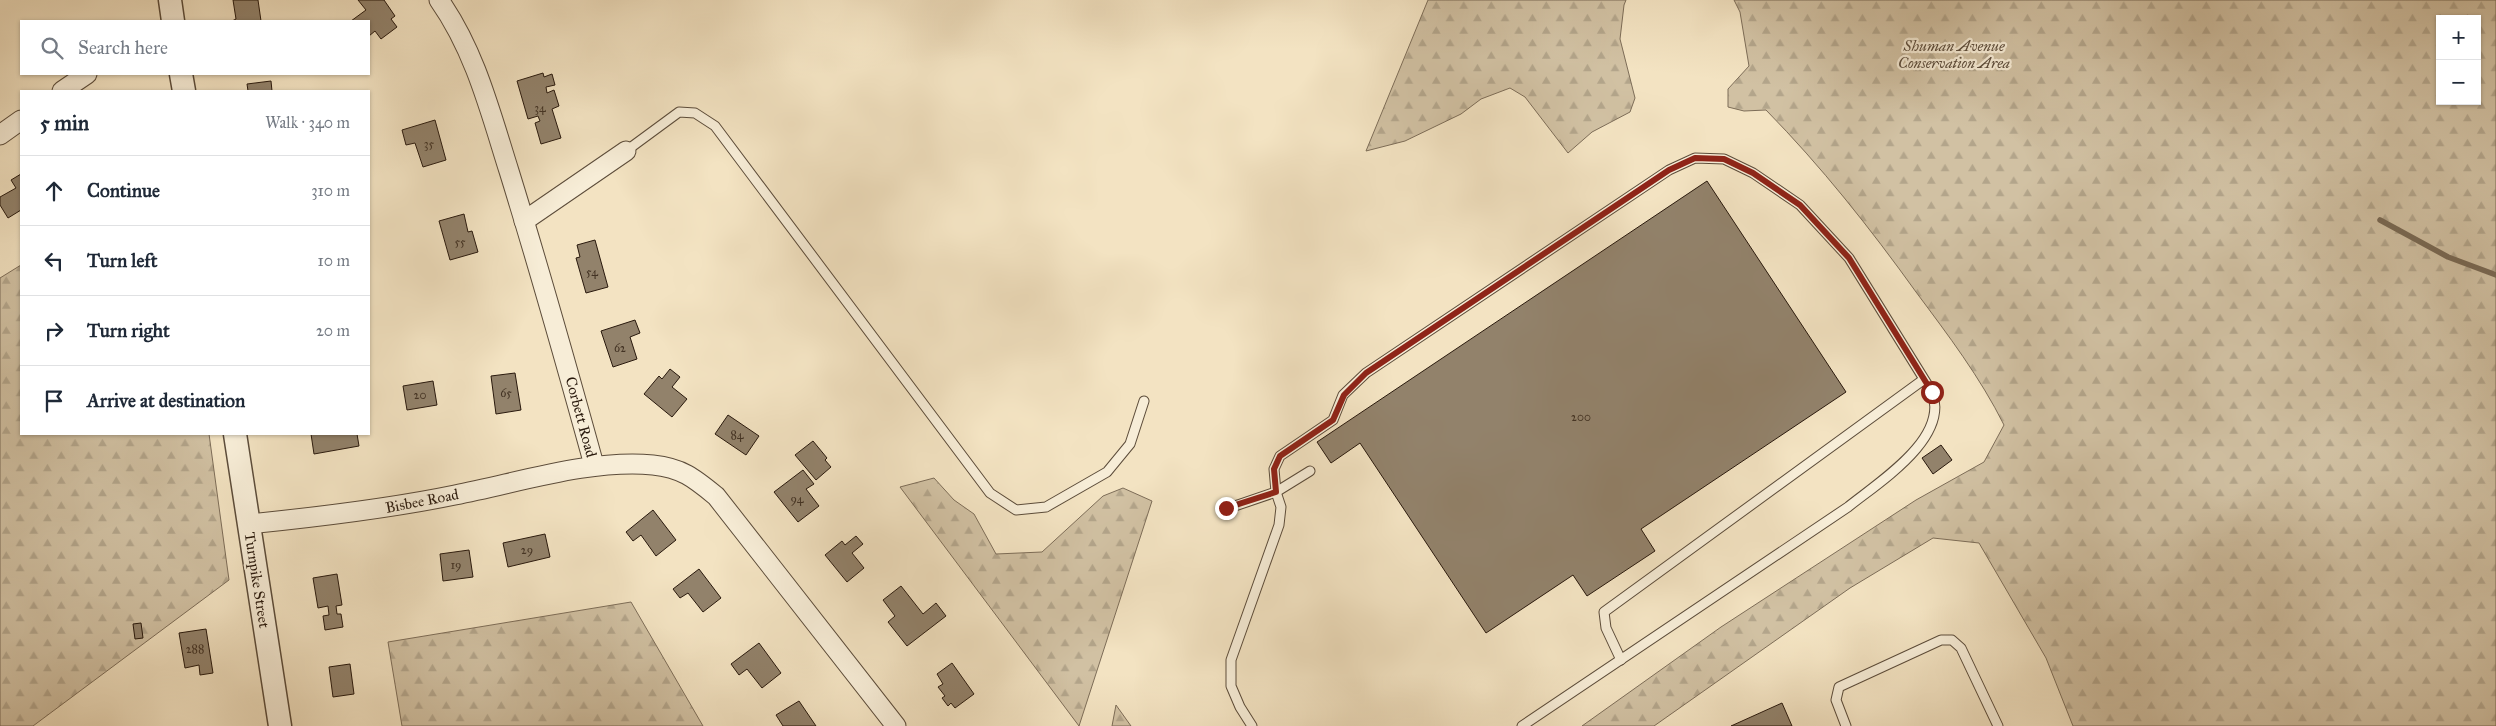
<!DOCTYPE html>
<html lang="en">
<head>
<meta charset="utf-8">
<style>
	body { margin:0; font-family:"IM FELL Great Primer",serif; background:#f6f6f7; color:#1f2937 }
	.controls { position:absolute; right:15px; top:15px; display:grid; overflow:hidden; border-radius:0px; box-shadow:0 1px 4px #0004 }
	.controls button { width:45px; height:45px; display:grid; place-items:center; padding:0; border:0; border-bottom:1px solid #e0e1e3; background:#fff; color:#1f2937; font:25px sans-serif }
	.stop { position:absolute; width:15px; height:15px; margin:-11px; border:4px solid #8f2418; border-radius:50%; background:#fff }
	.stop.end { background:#8f2418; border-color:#fff; box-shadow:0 1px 5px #0008 }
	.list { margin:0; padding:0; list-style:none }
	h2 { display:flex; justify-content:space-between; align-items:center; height:65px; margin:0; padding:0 20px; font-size:21px }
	h2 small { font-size:16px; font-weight:400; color:#747a83 }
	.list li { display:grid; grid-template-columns:32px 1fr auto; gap:15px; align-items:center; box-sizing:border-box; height:70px; padding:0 20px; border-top:1px solid #e0e1e3 }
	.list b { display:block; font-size:19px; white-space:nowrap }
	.list em { font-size:16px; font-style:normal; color:#747a83 }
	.icon { flex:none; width:28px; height:28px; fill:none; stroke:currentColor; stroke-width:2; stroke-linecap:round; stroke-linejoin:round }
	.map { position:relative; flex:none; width:2496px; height:726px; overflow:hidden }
	.search { position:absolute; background:#fff; box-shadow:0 1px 4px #0004; left:20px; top:20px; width:350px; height:55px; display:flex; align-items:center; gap:12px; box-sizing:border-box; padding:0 18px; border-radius:0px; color:#747a83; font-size:19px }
	.panel { position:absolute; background:#fff; box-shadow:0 1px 4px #0004; left:20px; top:90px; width:350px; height:345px; border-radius:0px }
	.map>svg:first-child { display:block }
</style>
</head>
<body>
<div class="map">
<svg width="2496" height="726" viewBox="0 0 2496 726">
	<defs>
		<pattern id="forest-firs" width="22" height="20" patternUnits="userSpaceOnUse" patternTransform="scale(1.25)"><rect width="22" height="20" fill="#d1c1a3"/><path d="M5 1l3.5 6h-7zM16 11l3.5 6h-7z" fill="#b3a58b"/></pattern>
	</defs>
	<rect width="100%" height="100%" fill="#f3e3c2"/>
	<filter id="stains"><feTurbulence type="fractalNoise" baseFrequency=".004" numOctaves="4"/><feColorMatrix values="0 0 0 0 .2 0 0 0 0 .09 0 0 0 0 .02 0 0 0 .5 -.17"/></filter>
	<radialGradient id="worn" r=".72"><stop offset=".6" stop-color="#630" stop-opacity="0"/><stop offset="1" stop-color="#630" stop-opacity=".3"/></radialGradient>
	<g fill="url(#forest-firs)" stroke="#7d6d58" fill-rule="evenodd">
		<path d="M1428,0H1626L1624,5L1620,39L1635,98L1630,112L1592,132L1568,153L1525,97L1510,88L1481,99L1461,114L1405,141L1366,151Z"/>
		<path d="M1734,0H2496V726H2073L2046,658L1979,543L1933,538L1850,588L1654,726H1582L1721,627L1916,500L1984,462L2004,425C1980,377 1948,335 1916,292C1870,228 1821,166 1766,110L1744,111L1728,107V89L1749,66L1740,12ZM2440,19H2477V101H2440Z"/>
		<path d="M21,265V434H209L229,580L33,726H0V278Z"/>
		<path d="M934,478L954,500L974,514L996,554L1042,552L1103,496L1123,488L1152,501L1079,726L900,487Z"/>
		<path d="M631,602L703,726H402L388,642Z"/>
		<path d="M1116,705L1131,726H1112Z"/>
	</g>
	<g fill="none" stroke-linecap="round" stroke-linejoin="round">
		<path stroke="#796954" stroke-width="5.5" d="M2380,220L2448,257L2496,275"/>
	</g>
	<g fill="#92826b" stroke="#29190d">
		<path d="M233,0H258L261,21H232L236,19Z"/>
		<path d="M358,0H384L395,16L391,19L397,27L381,39L375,31L369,36V21H351L366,10Z"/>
		<path d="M543,73L544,77L552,74L555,85L546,87L547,93L554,90L559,106L552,109L561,138L541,144L535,123L540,121L538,116L528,119L517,81Z"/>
		<path d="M271,81L272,91H248L247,84Z"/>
		<path d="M435,120L446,160L423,167L415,143L406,145L402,130Z"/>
		<path d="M21,174V210L8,218L0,205V197L16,188L11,180Z"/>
		<path d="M1707,181L1846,392L1641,529L1655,551L1587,596L1573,575L1486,633L1360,443L1331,463L1317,442Z"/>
		<path d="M464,214L468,232L472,231L478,252L450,260L439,221Z"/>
		<path d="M595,240L608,287L586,293L576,258L580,257L577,245Z"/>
		<path d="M635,320L640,333L630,337L637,359L613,367L601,331Z"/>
		<path d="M670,369L680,377L672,387L687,399L672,417L644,394L659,376L662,379Z"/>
		<path d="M515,373L521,410L496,414L491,376Z"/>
		<path d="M433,381L437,405L407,410L403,386Z"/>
		<path d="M728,415L759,436L746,455L715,434Z"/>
		<path d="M311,434H357L359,446L314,454Z"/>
		<path d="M813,441L827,458L825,460L831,467L816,480L795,455Z"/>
		<path d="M1941,445L1952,460L1933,474L1922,458Z"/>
		<path d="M803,470L814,484L806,489L819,506L798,522L774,492Z"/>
		<path d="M653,510L676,540L656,556L641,535L633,541L626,532Z"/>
		<path d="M545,534L550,557L508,567L503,543Z"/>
		<path d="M856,536L863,544L852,553L864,568L847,582L825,555L842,541L845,545Z"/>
		<path d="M469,550L473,577L443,581L440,554Z"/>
		<path d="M699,569L721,598L703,612L688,593L680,598L673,589Z"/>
		<path d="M337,574L342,605L336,606L337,614H341L343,627L325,630L323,616L329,615L328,606L318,608L313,578Z"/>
		<path d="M901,586L923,614L936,603L946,616L907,646L888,622L895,616L883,600Z"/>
		<path d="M141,623L143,638L135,639L133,624Z"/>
		<path d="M206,629L213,673L200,675L199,665L185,668L179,633Z"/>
		<path d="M759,643L781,673L762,688L747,669L739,675L731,664Z"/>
		<path d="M952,663L974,694L955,708L951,703L948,706L942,698L945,696L938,687L943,684L937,674Z"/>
		<path d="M350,664L354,694L333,697L329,667Z"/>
		<path d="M799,701L816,726H783L776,715Z"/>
		<path d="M1782,703L1792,726H1731Z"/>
	</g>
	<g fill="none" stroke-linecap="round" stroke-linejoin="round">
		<g stroke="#5c4c3a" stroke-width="11">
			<g id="service">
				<path d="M626,151L679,112L695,113L715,126L990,493L1016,510L1046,507L1107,472L1130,444L1144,401"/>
				<path d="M1226,509L1276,492L1310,471"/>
				<path d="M1621,660L1606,628L1604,612L1923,380"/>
				<path d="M1252,726L1240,707L1231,686V660L1279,525L1281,507L1276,492L1274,469L1280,456L1333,420L1343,395L1366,373L1669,170L1695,158L1724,159L1753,173L1800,205L1849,258L1932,392C1950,438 1879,482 1848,507L1522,726"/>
				<path d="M1846,726L1836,700L1839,687L1941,640H1952L1961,648L1998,726"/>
			</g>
		</g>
		<g stroke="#5c4c3a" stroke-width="21">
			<g id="minor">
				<path d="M439,0C475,51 490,111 509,171C539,268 567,367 594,465"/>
				<path d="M62,91L87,74"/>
				<path d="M0,135L21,120"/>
				<path d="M524,221L626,151"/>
				<path d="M249,524C318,517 387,509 455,495C518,483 589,459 653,465C682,468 694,478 716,496L896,726"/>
			</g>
		</g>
		<g stroke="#5c4c3a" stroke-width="25">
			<g id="tertiary">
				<path d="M170,0L173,21"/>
				<path d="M181,74L184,91"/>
				<path d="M235,434L280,726"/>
			</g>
		</g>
		<use href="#service" stroke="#f7edd7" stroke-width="9"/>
		<use href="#minor" stroke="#f7edd7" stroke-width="19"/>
		<use href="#tertiary" stroke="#f7edd7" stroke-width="22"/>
	</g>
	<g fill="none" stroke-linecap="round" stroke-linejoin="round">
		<path stroke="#8f2418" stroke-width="6" d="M1226,508L1276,492L1274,469L1280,456L1333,420L1344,395L1366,373L1669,170L1695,158L1724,159L1753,173L1800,205L1849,258L1932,392"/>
	</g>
	<g text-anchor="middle" stroke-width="4.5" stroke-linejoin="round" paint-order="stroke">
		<g font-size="12" fill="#433324">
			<text x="540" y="112">34</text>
			<text x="429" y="148">35</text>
			<text x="460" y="246">55</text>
			<text x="592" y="276">54</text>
			<text x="620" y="352">62</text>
			<text x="506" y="397">65</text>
			<text x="420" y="399">20</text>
			<text x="1581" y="421">200</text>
			<text x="737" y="439">84</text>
			<text x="797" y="503">94</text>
			<text x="527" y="554">29</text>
			<text x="456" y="569">19</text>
			<text x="195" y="653">288</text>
		</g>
		<g font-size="15" font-style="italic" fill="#5b4b3a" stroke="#f7edd7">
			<text x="1954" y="51">Shuman Avenue<tspan x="1954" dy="17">Conservation Area</tspan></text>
		</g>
		<g font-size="15" fill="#29190d" stroke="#f7edd7">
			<text transform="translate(581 417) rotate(75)" y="5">Corbett Road</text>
			<text transform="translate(422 501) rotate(-11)" y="5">Bisbee Road</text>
			<text transform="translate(257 580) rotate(81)" y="5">Turnpike Street</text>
		</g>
	</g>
	<rect width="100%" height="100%" filter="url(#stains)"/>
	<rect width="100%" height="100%" fill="url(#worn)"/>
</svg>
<div class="controls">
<button>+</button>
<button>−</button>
</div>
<div class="stop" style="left:1932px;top:392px"></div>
<div class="stop end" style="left:1226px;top:508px"></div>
<div class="search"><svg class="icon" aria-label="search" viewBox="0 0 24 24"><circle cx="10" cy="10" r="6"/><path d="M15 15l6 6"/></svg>Search here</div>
<section class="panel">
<h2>5 min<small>Walk · 340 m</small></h2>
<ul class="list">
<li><svg class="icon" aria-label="ahead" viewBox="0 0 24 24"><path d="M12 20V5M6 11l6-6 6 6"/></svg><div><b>Continue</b></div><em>310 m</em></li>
<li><svg class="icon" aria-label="left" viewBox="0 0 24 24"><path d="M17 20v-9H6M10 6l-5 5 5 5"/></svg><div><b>Turn left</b></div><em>10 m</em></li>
<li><svg class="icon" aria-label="right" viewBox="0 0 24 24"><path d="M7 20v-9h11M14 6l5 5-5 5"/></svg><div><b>Turn right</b></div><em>20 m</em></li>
<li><svg class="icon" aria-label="arrive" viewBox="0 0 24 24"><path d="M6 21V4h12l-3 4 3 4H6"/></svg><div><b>Arrive at destination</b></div></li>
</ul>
</section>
</div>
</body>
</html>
